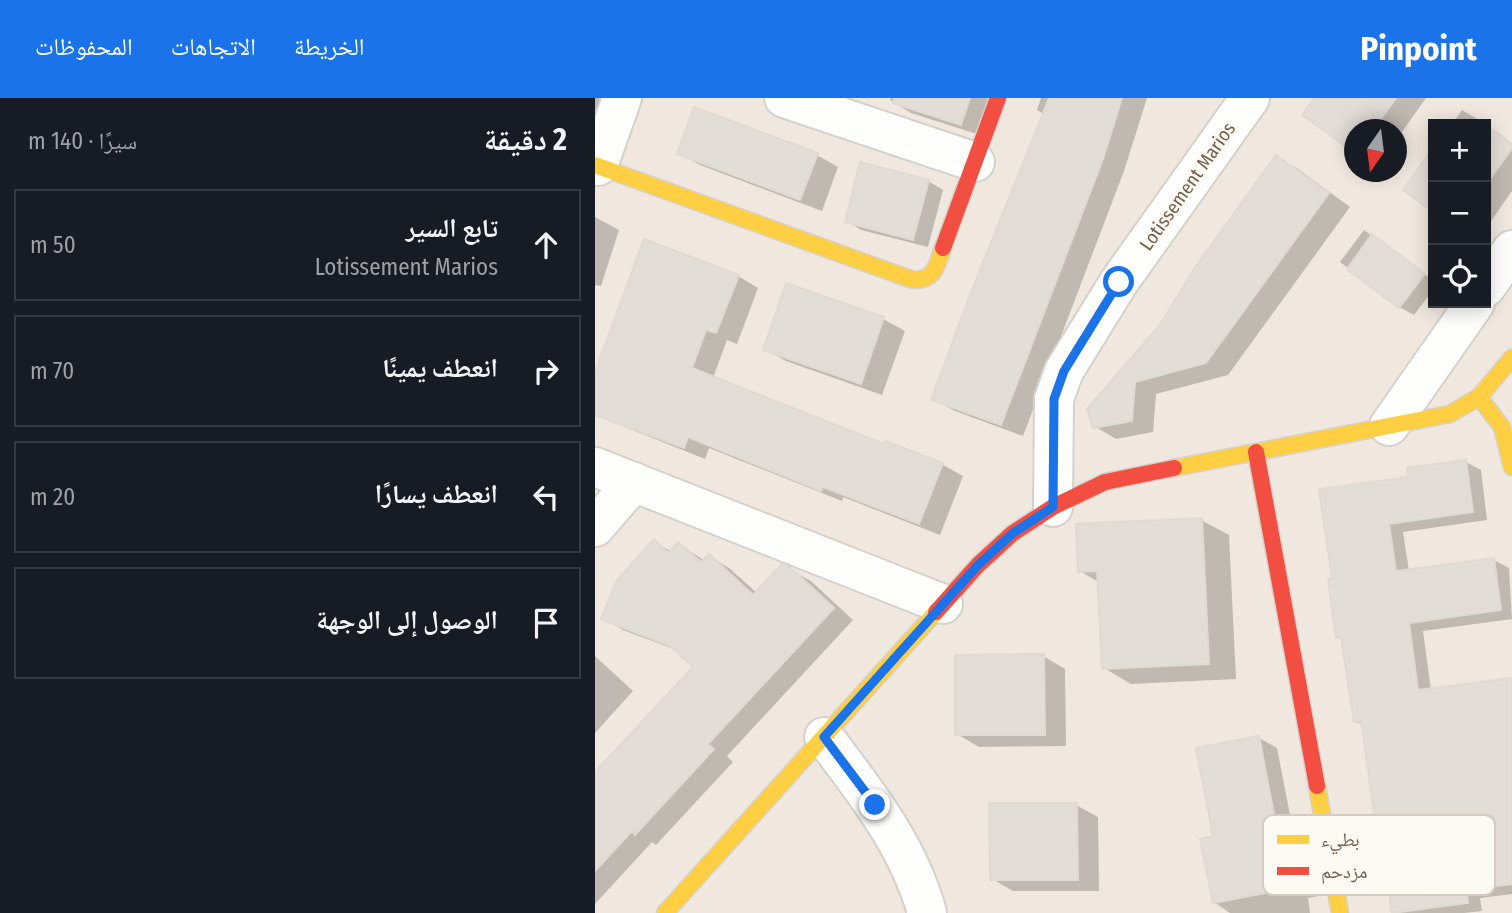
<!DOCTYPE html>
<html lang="ar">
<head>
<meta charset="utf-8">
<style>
	body { margin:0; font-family:"Fira Sans Condensed","Noto Naskh Arabic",sans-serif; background:#20242c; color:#f1f3f6; direction:rtl }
	.controls { position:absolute; right:21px; top:21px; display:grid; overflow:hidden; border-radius:0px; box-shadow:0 4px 18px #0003 }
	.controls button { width:63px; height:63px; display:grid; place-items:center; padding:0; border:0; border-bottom:2px solid #363941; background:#171b24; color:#f1f3f6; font:35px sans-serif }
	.compass { position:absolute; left:749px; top:21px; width:63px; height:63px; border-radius:50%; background:#171b24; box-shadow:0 4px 18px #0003; rotate:194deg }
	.stop { position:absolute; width:21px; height:21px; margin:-16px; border:5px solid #1a73e8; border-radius:50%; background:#fff }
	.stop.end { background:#1a73e8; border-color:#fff; box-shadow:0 2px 7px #0008 }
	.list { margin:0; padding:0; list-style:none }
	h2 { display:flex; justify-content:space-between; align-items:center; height:91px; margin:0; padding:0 28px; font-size:30px }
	h2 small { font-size:23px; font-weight:400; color:#9ea1a6 }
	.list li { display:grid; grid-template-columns:46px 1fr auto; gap:21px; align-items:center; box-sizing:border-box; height:112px; margin:0 14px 14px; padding:0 14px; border:2px solid #363941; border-radius:0px }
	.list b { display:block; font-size:26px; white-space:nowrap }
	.list p { margin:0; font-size:23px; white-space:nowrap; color:#9ea1a6 }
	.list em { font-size:23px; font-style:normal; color:#9ea1a6 }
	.icon { flex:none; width:38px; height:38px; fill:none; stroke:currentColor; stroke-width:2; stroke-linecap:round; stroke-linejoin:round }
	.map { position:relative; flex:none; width:917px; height:815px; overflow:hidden; direction:ltr }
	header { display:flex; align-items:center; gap:42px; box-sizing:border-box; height:98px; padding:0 35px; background:#1a73e8; color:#fff }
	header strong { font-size:33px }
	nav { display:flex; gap:38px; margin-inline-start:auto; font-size:24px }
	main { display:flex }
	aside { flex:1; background:#171b24 }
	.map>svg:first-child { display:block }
</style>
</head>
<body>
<header>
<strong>Pinpoint</strong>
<nav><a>الخريطة</a><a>الاتجاهات</a><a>المحفوظات</a></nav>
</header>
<main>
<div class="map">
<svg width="917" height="815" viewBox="0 0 917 815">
	<rect width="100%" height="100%" fill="#f8f5f0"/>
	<path fill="#f0e8df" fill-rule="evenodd" d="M0,0H917V815H0ZM838,26H891V205H838ZM760,32H802V74H760Z"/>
	<g fill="#0003">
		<path d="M0,0H9L0,22Z"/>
		<path d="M296,0H400L388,38L316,15L295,2Z"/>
		<path d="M446,0H552L529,73L428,338L360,313L338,301L450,17L442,12Z"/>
		<path d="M721,0H831L802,41V32H760Z"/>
		<path d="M867,12L889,25L917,45V93L891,130V26H857Z"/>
		<path d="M84,55L222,57L243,69L227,113L105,67Z"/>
		<path d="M681,59L703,71L755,109L633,277L561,296L558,334L521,341L499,328Z"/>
		<path d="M333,83L348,92L333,149L266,132L252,123Z"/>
		<path d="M0,119L24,132L6,188L0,187Z"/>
		<path d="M769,132L838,182V192L819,217L804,209L745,164Z"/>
		<path d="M143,178L163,190L142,246L132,242L118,280L290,348L292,345L348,367L368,378L345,437L248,399L247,403L114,350L110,361L0,317V274Z"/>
		<path d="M288,221L310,233L287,297L191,263L170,251Z"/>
		<path d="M871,364L886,372L892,422L808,434L814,473L899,462L914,470L917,521L828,533L836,592L917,582V796L885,800L887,813L869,815H801L799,814L785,723L782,721L769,628L760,623L749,542L743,539L739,482L815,380Z"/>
		<path d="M606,422L634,437L641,581L536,586L509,570L503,484L485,473Z"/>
		<path d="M60,444L77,454L84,446L110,463L114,458L134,470L162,495L194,471L216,483L258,522L132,658L138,664L61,747L57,744L0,806V676L100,568L84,553L28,532L8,520Z"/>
		<path d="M0,558L38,593L0,635Z"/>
		<path d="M448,558L470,571L471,648L384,649L362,636Z"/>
		<path d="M664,640L682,650L697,727L712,736L724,798L713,800L715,815H635L619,804L620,740Z"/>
		<path d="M481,707L503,719L504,793H418L397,781Z"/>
	</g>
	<g fill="#e3ddd7" stroke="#e0dad3" stroke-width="2">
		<path d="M299,0H375L366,27L298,5Z"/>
		<path d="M454,0H527L508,61L406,327L336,302L375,197Z"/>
		<path d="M719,0H801L778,32H760V55L707,17Z"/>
		<path d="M99,9L223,55L205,102L82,56Z"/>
		<path d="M891,27L917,46V50L891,87Z"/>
		<path d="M838,50V114L808,92Z"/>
		<path d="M681,57L734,95L611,265L540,284L537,323L498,330L492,311L564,228L601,168Z"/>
		<path d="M265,64L334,82L318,142L250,124Z"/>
		<path d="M777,136L830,176L804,210L752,171Z"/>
		<path d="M49,141L144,177L121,235L111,232L97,270L289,346L291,343L348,365L324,426L228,389L226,393L93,339L89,350L0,317V274Z"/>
		<path d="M191,185L289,219L266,286L168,252Z"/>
		<path d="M871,362L878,414L794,426L801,473L899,460L906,512L814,525L823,592L917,580V786L871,792L873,805L797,815L783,721L780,722L766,623L759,624L746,539L741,540L733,481L737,480L724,391L813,379L812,370Z"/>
		<path d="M607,420L614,566L507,571L502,473L483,474L481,426Z"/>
		<path d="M59,441L73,455L83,444L106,464L114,456L158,497L187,466L195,469L239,510L113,646L119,651L40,737L37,733L0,773V674L98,569L75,548L6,521L22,482Z"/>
		<path d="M449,556L450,637H360V557Z"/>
		<path d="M664,638L681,727L695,724L707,788L618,805L605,741L618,738L601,650Z"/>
		<path d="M394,705H482L483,782H395Z"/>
	</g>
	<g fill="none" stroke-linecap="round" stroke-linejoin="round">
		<g stroke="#d5d1cb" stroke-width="42">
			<g id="street">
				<path d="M189,0L380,64"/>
				<path d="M3,68L27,0"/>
				<path d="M891,189L917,152"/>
				<path d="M794,328L880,205"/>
				<path d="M0,369L348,506"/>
				<path d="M458,409L459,301L469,273L524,184L655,0"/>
				<path d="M0,429L39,384"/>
				<path d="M229,639C270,693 314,748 332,815"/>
			</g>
		</g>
		<g stroke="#d6d1ca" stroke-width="19">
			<g id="slow">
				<path d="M0,67L318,182C341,182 341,168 348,150"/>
				<path d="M884,299L907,329L917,369"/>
				<path d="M579,370L855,316L884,299L917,260"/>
				<path d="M722,688L745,815"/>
				<path d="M70,815L341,514"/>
			</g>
		</g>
		<g stroke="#d6d1ca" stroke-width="19">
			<g id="jam">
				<path d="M348,150L403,0"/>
				<path d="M661,354L722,688"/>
				<path d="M341,514L383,467L418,435L458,409L510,384L579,370"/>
			</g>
		</g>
		<use href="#street" stroke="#fefefd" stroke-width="38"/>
		<use href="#slow" stroke="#ffcf43" stroke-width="16"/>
		<use href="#jam" stroke="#f24e42" stroke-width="16"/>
	</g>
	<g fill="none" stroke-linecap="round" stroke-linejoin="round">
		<path stroke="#1a73e8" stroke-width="9" d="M280,707L229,639L383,467L418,435L458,409L459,301L469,273L524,184"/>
	</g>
	<g text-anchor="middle" stroke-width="5" stroke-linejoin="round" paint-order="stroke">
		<g font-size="19" fill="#746152" stroke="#fdfaf3">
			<text transform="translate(592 88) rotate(-55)" y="7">Lotissement Marios</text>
		</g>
	</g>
	<rect x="668" y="717" width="232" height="80" rx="10" fill="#fdfaf3" stroke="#d4ccc3" stroke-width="2"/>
	<rect x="682" y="737" width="32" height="9" fill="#ffcf43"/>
	<rect x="682" y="769" width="32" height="8" fill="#f24e42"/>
	<g font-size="19" fill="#746152">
		<text x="726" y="748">بطيء</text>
		<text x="726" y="780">مزدحم</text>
	</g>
</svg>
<div class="controls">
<button>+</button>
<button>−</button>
<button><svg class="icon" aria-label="locate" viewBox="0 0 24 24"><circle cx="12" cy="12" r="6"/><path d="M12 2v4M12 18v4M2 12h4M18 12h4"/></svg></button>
</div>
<svg class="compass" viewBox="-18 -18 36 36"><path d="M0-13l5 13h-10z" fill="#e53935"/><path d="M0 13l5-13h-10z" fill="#9ea1a6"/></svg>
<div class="stop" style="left:524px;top:184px"></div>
<div class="stop end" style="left:280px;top:707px"></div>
</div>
<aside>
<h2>2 دقيقة<small>سيرًا · 140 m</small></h2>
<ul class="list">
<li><svg class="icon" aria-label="ahead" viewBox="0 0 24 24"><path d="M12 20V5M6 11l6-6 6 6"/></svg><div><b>تابع السير</b><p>Lotissement Marios</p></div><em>50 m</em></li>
<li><svg class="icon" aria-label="right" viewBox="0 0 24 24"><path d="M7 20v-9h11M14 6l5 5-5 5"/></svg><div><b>انعطف يمينًا</b></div><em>70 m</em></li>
<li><svg class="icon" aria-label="left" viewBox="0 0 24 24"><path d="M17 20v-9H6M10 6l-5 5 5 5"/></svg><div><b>انعطف يسارًا</b></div><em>20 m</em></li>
<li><svg class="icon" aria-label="arrive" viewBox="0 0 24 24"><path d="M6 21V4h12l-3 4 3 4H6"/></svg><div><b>الوصول إلى الوجهة</b></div></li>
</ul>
</aside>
</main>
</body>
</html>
